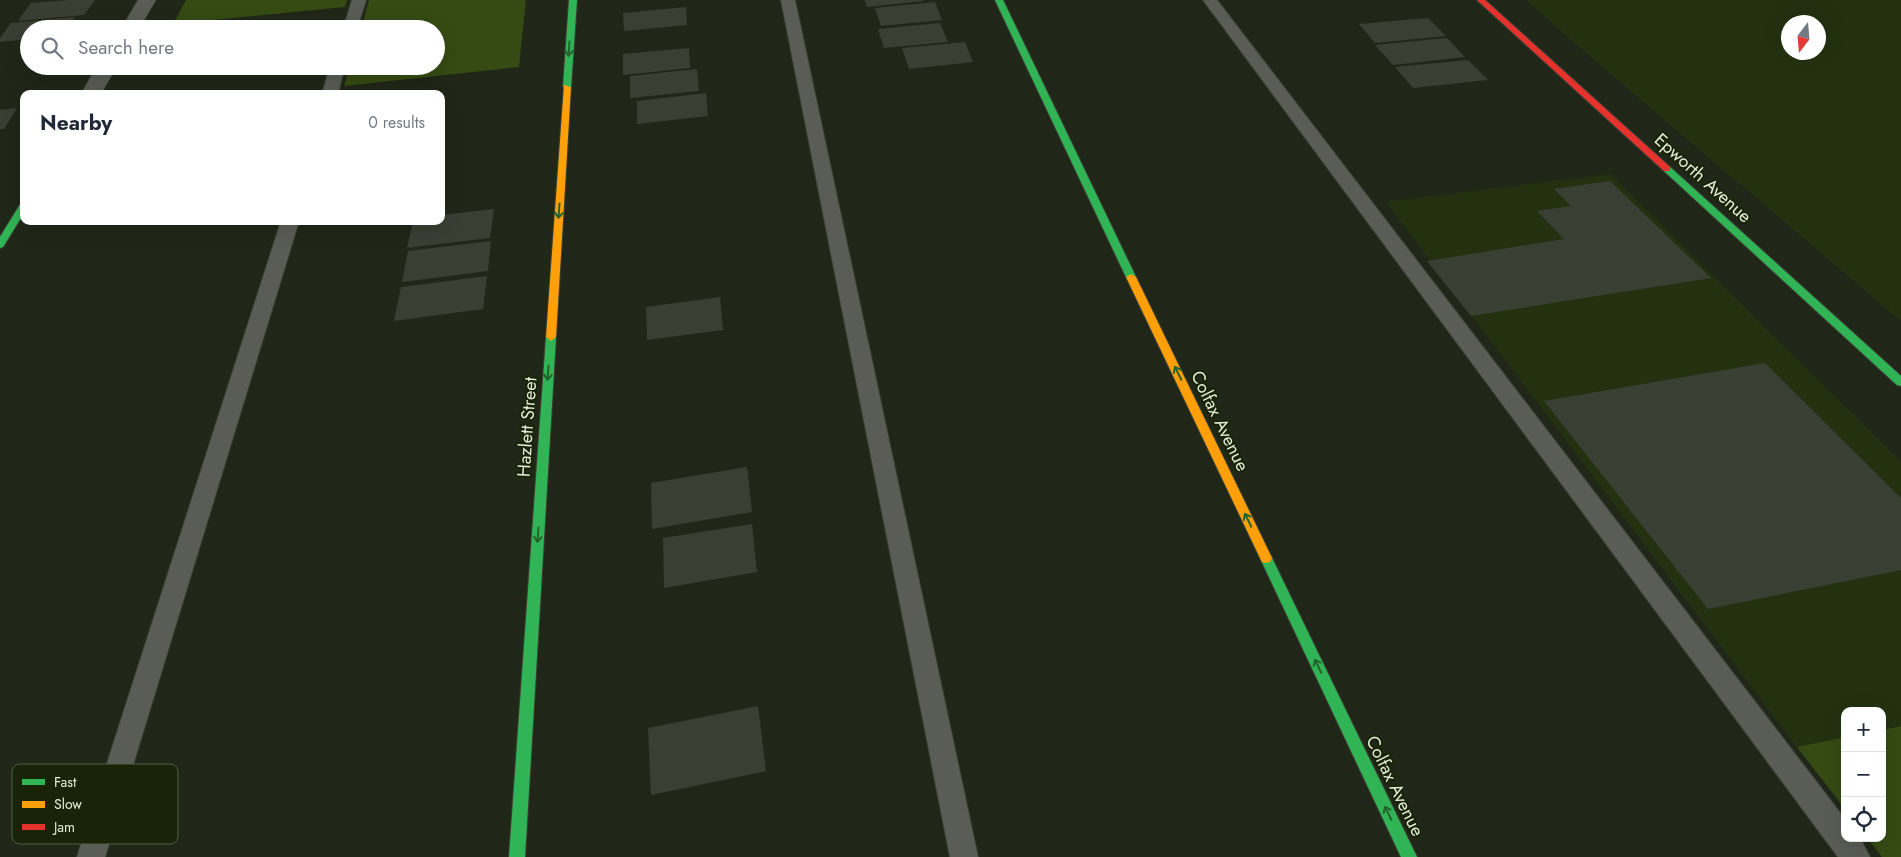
<!DOCTYPE html>
<html lang="en">
<head>
<meta charset="utf-8">
<style>
	body { margin:0; font-family:Jost,sans-serif; background:#f2f2f3; color:#1f2937 }
	.controls { position:absolute; right:15px; bottom:15px; display:grid; overflow:hidden; border-radius:10px; box-shadow:0 5px 20px #0002 }
	.controls button { width:45px; height:45px; display:grid; place-items:center; padding:0; border:0; border-bottom:1px solid #e0e1e3; background:#fff; color:#1f2937; font:25px sans-serif }
	.compass { position:absolute; left:1781px; top:15px; width:45px; height:45px; border-radius:50%; background:#fff; box-shadow:0 5px 20px #0002; rotate:196deg }
	.list { margin:0; padding:0; list-style:none }
	h2 { display:flex; justify-content:space-between; align-items:center; height:65px; margin:0; padding:0 20px; font-size:21px }
	h2 small { font-size:16px; font-weight:400; color:#747a83 }
	.icon { flex:none; width:28px; height:28px; fill:none; stroke:currentColor; stroke-width:2; stroke-linecap:round; stroke-linejoin:round }
	.map { position:relative; flex:none; width:1901px; height:857px; overflow:hidden }
	.search { position:absolute; background:#fff; box-shadow:0 5px 20px #0002; left:20px; top:20px; width:425px; height:55px; display:flex; align-items:center; gap:12px; box-sizing:border-box; padding:0 18px; border-radius:28px; color:#747a83; font-size:19px }
	.panel { position:absolute; background:#fff; box-shadow:0 5px 20px #0002; left:20px; top:90px; width:425px; height:135px; border-radius:10px }
	.map>svg:first-child { display:block }
</style>
</head>
<body>
<div class="map">
<svg width="1901" height="857" viewBox="0 0 1901 857">
	<rect width="100%" height="100%" fill="#202718"/>
	<g fill="#233111" fill-rule="evenodd">
		<path d="M1526,0H1901V321L1594,60ZM1818,22V52H1788V22Z"/>
		<path d="M1610,174L1901,462V726L1882,730V711H1845V737L1797,747L1386,202Z"/>
	</g>
	<g fill="#354b13">
		<path d="M186,0H347L345,7L173,24Z"/>
		<path d="M369,0H526L519,67L344,86L350,66H436V29H361Z"/>
		<path d="M1901,726V857H1882L1867,838H1882V730Z"/>
		<path d="M1845,737V809L1797,747Z"/>
	</g>
	<g fill="#393f33">
		<path d="M69,0H95L84,15L18,21L31,3Z"/>
		<path d="M865,0H923V1L867,7Z"/>
		<path d="M935,2L942,20L881,26L875,8Z"/>
		<path d="M686,7L687,25L624,31L623,13Z"/>
		<path d="M75,17L67,29H29V39L0,42V38L11,23Z"/>
		<path d="M1428,18L1446,36L1375,43L1359,24Z"/>
		<path d="M940,23L948,42L884,48L878,29Z"/>
		<path d="M1447,38L1465,57L1393,65L1375,45Z"/>
		<path d="M965,42L973,62L909,69L902,48Z"/>
		<path d="M689,48L690,68L623,75V54Z"/>
		<path d="M1468,60L1488,80L1413,88L1395,67Z"/>
		<path d="M697,69L699,91L630,98V76Z"/>
		<path d="M706,93L708,116L637,124V101Z"/>
		<path d="M17,108L4,129H0V110Z"/>
		<path d="M1610,181L1711,278L1471,316L1427,261L1564,239L1537,211L1571,206L1554,189Z"/>
		<path d="M494,209L490,238L407,248L413,221H441V215Z"/>
		<path d="M491,241L488,271L402,282L408,251Z"/>
		<path d="M487,276L483,309L394,321L401,287Z"/>
		<path d="M720,297L723,330L647,340L646,307Z"/>
		<path d="M1765,363L1901,498V570L1708,609L1544,401Z"/>
		<path d="M747,467L752,512L652,529L651,483Z"/>
		<path d="M752,524L757,572L664,588L663,538Z"/>
		<path d="M758,706L766,771L651,795L648,728Z"/>
	</g>
	<g fill="none" stroke-linecap="round" stroke-linejoin="round">
		<g stroke="#3b4135" stroke-width="2">
			<g id="lane">
				<path d="M352,0H366L357,29H343Z"/>
				<path d="M781,0H795L978,857H950Z"/>
				<path d="M1203,0H1217L1845,819V838H1860L1870,857H1838Z"/>
				<path d="M330,66H345L338,94H322Z"/>
				<path d="M281,221H299L105,857H77Z"/>
			</g>
		</g>
		<g stroke="#3b4135" stroke-width="1">
			<g id="street">
				<path d="M138,0H156L139,29H121Z"/>
				<path d="M97,66H117L101,94H81Z"/>
			</g>
		</g>
		<g stroke="#3b4135" stroke-width="2">
			<g id="fast">
				<path d="M569,0H577L571,87L567,89L563,87Z"/>
				<path d="M995,0H1003L1136,277L1134,279L1131,280L1126,277Z"/>
				<path d="M1667,166L1670,167L1901,376V386L1897,385L1664,171V167Z"/>
				<path d="M24,202V213L3,247L0,248V237L21,203Z"/>
				<path d="M551,333L556,337L525,857H509L546,337Z"/>
				<path d="M1266,553L1270,554L1272,558L1417,857H1401L1260,558L1262,554Z"/>
			</g>
		</g>
		<g stroke="#3b4135" stroke-width="2">
			<g id="slow">
				<path d="M564,85L571,87L556,337L551,341L546,337Z"/>
				<path d="M1131,274L1136,277L1272,558L1270,562L1266,563L1262,562L1260,558L1126,277Z"/>
			</g>
		</g>
		<g stroke="#3b4135" stroke-width="2">
			<path id="jam" d="M1477,0H1485L1670,167V171H1664Z"/>
		</g>
		<use href="#lane" fill="#595d56" fill-rule="evenodd"/>
		<use href="#street" fill="#595d56" fill-rule="evenodd"/>
		<use href="#fast" fill="#30b455" fill-rule="evenodd"/>
		<use href="#slow" fill="#ff9f0a" fill-rule="evenodd"/>
		<use href="#jam" fill="#e5322d" fill-rule="evenodd"/>
	</g>
	<defs><path id="oneway-shaft" d="M-6 0H5M1.5-3L5.5 0L1.5 3" fill="none" stroke-width="1.6" stroke-linecap="round" stroke-linejoin="round" transform="scale(1.25)"/></defs>
	<g stroke="#23642b">
		<use href="#oneway-shaft" transform="translate(569 49) rotate(94)"/>
		<use href="#oneway-shaft" transform="translate(559 211) rotate(94)"/>
		<use href="#oneway-shaft" transform="translate(548 373) rotate(94)"/>
		<use href="#oneway-shaft" transform="translate(1178 373) rotate(-116)"/>
		<use href="#oneway-shaft" transform="translate(1248 520) rotate(-116)"/>
		<use href="#oneway-shaft" transform="translate(538 535) rotate(94)"/>
		<use href="#oneway-shaft" transform="translate(1318 666) rotate(-116)"/>
		<use href="#oneway-shaft" transform="translate(1388 813) rotate(-116)"/>
	</g>
	<g text-anchor="middle" stroke-width="4" stroke-linejoin="round" paint-order="stroke">
		<g font-size="18" fill="#e3ebda" stroke="#182308">
			<text transform="translate(1703 178) rotate(42)" y="6">Epworth Avenue</text>
			<text transform="translate(1220 421) rotate(64)" y="6">Colfax Avenue</text>
			<text transform="translate(527 427) rotate(-86)" y="6">Hazlett Street</text>
			<text transform="translate(1395 786) rotate(64)" y="6">Colfax Avenue</text>
		</g>
	</g>
	<rect x="12" y="764" width="166" height="80" rx="8" fill="#182308" stroke="#555f47" stroke-width="1"/>
	<rect x="22" y="779" width="23" height="6" fill="#30b455"/>
	<rect x="22" y="801" width="23" height="7" fill="#ff9f0a"/>
	<rect x="22" y="824" width="23" height="6" fill="#e5322d"/>
	<g font-size="14" fill="#e3ebda">
		<text x="54" y="787">Fast</text>
		<text x="54" y="809">Slow</text>
		<text x="54" y="832">Jam</text>
	</g>
</svg>
<div class="controls">
<button>+</button>
<button>−</button>
<button><svg class="icon" aria-label="locate" viewBox="0 0 24 24"><circle cx="12" cy="12" r="6"/><path d="M12 2v4M12 18v4M2 12h4M18 12h4"/></svg></button>
</div>
<svg class="compass" viewBox="-18 -18 36 36"><path d="M0-13l5 13h-10z" fill="#e53935"/><path d="M0 13l5-13h-10z" fill="#747a83"/></svg>
<div class="search"><svg class="icon" aria-label="search" viewBox="0 0 24 24"><circle cx="10" cy="10" r="6"/><path d="M15 15l6 6"/></svg>Search here</div>
<section class="panel">
<h2>Nearby<small>0 results</small></h2>
<ul class="list">
</ul>
</section>
</div>
</body>
</html>
